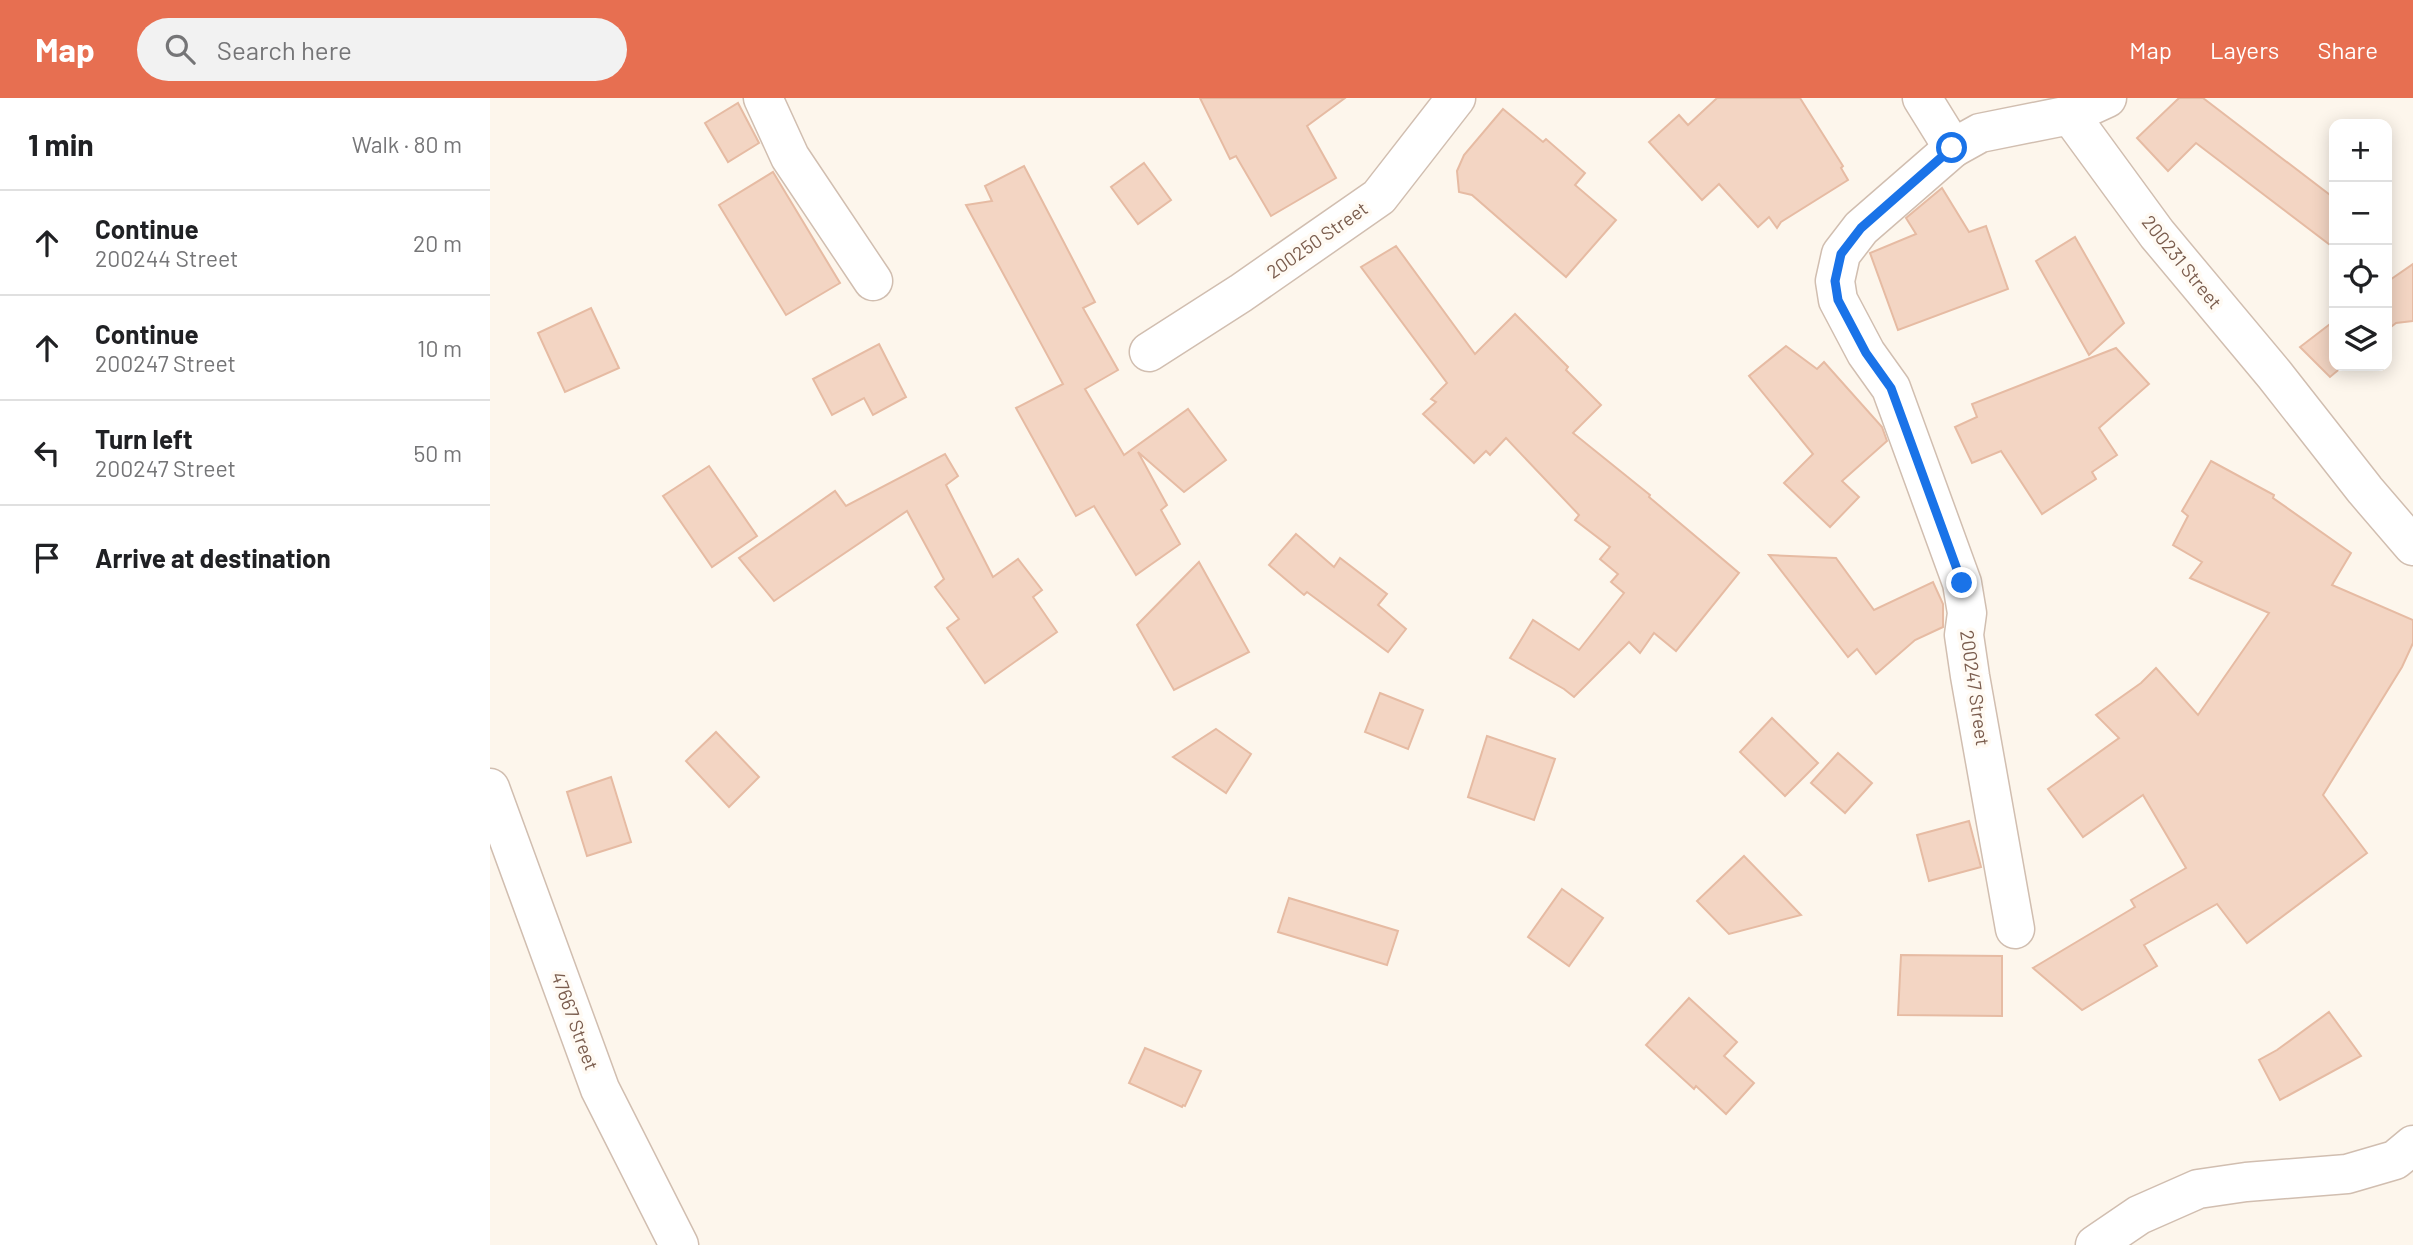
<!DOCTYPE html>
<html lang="en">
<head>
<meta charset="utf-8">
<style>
	body { margin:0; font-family:Barlow,sans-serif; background:#f2f2f2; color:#202124 }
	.controls { position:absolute; right:21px; top:21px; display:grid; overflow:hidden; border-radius:14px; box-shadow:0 4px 18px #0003 }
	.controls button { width:63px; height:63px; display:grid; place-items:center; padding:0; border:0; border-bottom:2px solid #e0e0e0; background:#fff; color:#202124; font:35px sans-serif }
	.stop { position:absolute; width:21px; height:21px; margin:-16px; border:5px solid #1a73e8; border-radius:50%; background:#fff }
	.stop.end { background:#1a73e8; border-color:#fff; box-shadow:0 2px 7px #0008 }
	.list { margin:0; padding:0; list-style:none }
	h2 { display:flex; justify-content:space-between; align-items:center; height:91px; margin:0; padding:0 28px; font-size:30px }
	h2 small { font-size:23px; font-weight:400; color:#757577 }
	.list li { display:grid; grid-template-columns:46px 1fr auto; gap:21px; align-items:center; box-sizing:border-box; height:105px; padding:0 28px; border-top:2px solid #e0e0e0 }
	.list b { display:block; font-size:26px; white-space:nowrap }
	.list p { margin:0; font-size:23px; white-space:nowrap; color:#757577 }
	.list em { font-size:23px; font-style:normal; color:#757577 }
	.icon { flex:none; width:38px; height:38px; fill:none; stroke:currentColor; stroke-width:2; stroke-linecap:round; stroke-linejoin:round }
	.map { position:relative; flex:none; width:1923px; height:1147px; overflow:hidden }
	header { display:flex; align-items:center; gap:42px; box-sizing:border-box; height:98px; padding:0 35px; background:#e76f51; color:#fff }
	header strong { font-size:33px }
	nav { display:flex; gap:38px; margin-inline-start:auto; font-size:24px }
	.search { width:490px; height:63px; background:#f2f2f2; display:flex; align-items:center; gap:18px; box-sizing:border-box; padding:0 24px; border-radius:38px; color:#757577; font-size:26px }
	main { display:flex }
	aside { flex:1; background:#fff }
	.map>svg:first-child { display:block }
</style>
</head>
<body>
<header>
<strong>Map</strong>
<div class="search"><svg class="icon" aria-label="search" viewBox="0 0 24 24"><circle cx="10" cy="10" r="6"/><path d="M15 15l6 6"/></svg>Search here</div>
<nav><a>Map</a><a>Layers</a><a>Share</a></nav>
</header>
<main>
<aside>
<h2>1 min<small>Walk · 80 m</small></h2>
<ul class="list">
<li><svg class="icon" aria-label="ahead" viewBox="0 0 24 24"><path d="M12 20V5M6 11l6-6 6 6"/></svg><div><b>Continue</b><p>200244 Street</p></div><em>20 m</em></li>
<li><svg class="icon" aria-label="ahead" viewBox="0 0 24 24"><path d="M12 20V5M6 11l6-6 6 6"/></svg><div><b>Continue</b><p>200247 Street</p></div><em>10 m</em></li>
<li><svg class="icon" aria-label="left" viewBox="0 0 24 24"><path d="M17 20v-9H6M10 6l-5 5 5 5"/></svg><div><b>Turn left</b><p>200247 Street</p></div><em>50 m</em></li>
<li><svg class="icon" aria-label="arrive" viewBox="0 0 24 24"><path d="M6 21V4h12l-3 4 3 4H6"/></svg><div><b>Arrive at destination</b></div></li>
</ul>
</aside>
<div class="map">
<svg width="1923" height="1147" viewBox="0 0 1923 1147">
	<rect width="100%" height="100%" fill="#fdf6ec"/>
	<g fill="#f3d5c3" stroke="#e6bba3" stroke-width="2">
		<path d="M710,0H855L817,28L846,80L781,118L746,58L740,61Z"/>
		<path d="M1227,0H1310L1353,68L1351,70L1358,82L1291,124L1287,130L1279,119L1268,129L1229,86L1212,102L1159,44L1189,17L1198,27Z"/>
		<path d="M1689,0H1713L1844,100V150L1706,45L1678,73L1647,40Z"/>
		<path d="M248,5L269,45L238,64L215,25Z"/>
		<path d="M1013,11L1053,44L1056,41L1095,75L1085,87L1126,122L1076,179L982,97L969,94L967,73L974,57Z"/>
		<path d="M654,65L681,102L648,126L621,89Z"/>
		<path d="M534,68L605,204L593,210L628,272L595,291L634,357L698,311L736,362L694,394L648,354L677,407L671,412L690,446L646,477L604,408L586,418L526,310L573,286L476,107L502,103L495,88Z"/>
		<path d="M283,74L350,185L296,217L229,107Z"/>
		<path d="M1452,90L1479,134L1496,128L1518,191L1408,232L1380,155L1426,136L1416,120Z"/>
		<path d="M1585,139L1634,225L1599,257L1546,163Z"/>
		<path d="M906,148L985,256L1025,216L1078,269L1076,272L1111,307L1083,335L1160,397L1159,399L1249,475L1186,553L1164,535L1150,555L1139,544L1084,599L1074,591L1020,560L1043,522L1089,552L1134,495L1121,484L1128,476L1110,461L1120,449L1085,422L1089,417L1016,340L1000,357L996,353L984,365L933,316L946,304L941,301L957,285L871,169Z"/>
		<path d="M1923,166V223L1906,225L1897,232V184Z"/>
		<path d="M101,210L129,270L75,294L48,235Z"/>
		<path d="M1844,223V268H1853L1840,279L1810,249Z"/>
		<path d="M389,246L416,299L383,317L374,300L342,317L323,281Z"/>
		<path d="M1296,248L1327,271L1334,264L1392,329L1397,343L1352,383L1369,399L1340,429L1294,385L1323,356L1259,278Z"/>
		<path d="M1626,250L1659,286L1609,330L1627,357L1602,374L1606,381L1552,416L1511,353L1482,365L1465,329L1487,319L1482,306Z"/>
		<path d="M455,356L468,378L456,387L503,479L528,461L552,492L543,499L567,534L495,585L457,530L469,521L445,489L454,481L417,413L284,503L249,460L345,393L356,408Z"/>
		<path d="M1721,363L1784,397L1783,400L1861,455L1842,487L1923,522V545L1912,569L1833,697L1877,755L1757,845L1727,806L1654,847L1667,868L1592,912L1543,870L1645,809L1641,802L1696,770L1653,697L1593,739L1558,691L1629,640L1606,617L1651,585L1666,570L1708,617L1779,515L1700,480L1712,464L1683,447L1698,418L1692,413Z"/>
		<path d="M219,368L267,438L222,469L173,398Z"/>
		<path d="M806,436L844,469L850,460L897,496L888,507L916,531L898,554L817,494L814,497L779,467Z"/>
		<path d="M1279,457L1346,460L1384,512L1443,484L1453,506V529L1425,542L1386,576L1367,551L1358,559Z"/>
		<path d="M709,464L759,554L684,592L647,527Z"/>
		<path d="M890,595L933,612L918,651L875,634Z"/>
		<path d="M1282,620L1328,665L1295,698L1250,654Z"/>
		<path d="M726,631L761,656L736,695L683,659Z"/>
		<path d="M226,634L269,679L239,709L196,663Z"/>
		<path d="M997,638L1065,661L1044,722L978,699Z"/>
		<path d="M1348,655L1382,685L1355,715L1321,685Z"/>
		<path d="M121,679L141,744L97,758L77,694Z"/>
		<path d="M1479,723L1491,769L1439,783L1427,737Z"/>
		<path d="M1254,758L1287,792L1311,817L1239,836L1207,803Z"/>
		<path d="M1072,791L1113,820L1079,868L1038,839Z"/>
		<path d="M799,800L908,833L897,867L788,834Z"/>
		<path d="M1411,857L1512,858V918L1408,917Z"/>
		<path d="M1199,900L1247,944L1234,958L1264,985L1236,1016L1206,988L1204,991L1156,947Z"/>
		<path d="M1839,914L1871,958L1790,1002L1769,962L1787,952Z"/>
		<path d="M655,950L711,973L695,1008L693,1007L692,1009L639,985Z"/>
	</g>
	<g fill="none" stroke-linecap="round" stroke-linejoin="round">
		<g stroke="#d1beb0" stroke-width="41">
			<g id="minor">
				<path d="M273,0L300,59L383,183"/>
				<path d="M1432,0L1463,50L1490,35L1580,17L1667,136L1784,276L1875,392L1923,448"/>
				<path d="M1580,17L1617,0"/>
				<path d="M1463,50L1371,130L1351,156L1345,183L1348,202L1376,255L1401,290L1472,485L1477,515L1474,537L1480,578L1525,831"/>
				<path d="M659,254L751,195L889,99L966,0"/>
				<path d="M0,690L110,991L189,1147"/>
				<path d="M1605,1147L1649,1117L1708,1091L1756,1084L1857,1076L1905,1062L1923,1047"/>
			</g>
		</g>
		<use href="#minor" stroke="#fff" stroke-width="38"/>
	</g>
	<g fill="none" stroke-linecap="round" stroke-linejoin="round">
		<path stroke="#1a73e8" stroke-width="9" d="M1462,50L1371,130L1351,156L1345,183L1348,202L1376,255L1401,290L1472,485"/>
	</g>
	<g text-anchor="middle" stroke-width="7" stroke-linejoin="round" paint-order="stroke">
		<g font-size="19" fill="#7a5c4d" stroke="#fffaf3">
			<text transform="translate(827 142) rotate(-35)" y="7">200250 Street</text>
			<text transform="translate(1692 164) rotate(51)" y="7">200231 Street</text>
			<text transform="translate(1485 590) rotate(82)" y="7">200247 Street</text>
			<text transform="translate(85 923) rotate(70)" y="7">47667 Street</text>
		</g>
	</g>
</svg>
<div class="controls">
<button>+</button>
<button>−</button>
<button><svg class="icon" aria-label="locate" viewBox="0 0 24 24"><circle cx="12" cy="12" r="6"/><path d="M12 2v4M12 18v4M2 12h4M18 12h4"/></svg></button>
<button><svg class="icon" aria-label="layers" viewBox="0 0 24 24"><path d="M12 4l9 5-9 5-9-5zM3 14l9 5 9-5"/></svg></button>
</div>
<div class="stop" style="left:1462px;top:50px"></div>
<div class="stop end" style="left:1472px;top:485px"></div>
</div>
</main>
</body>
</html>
